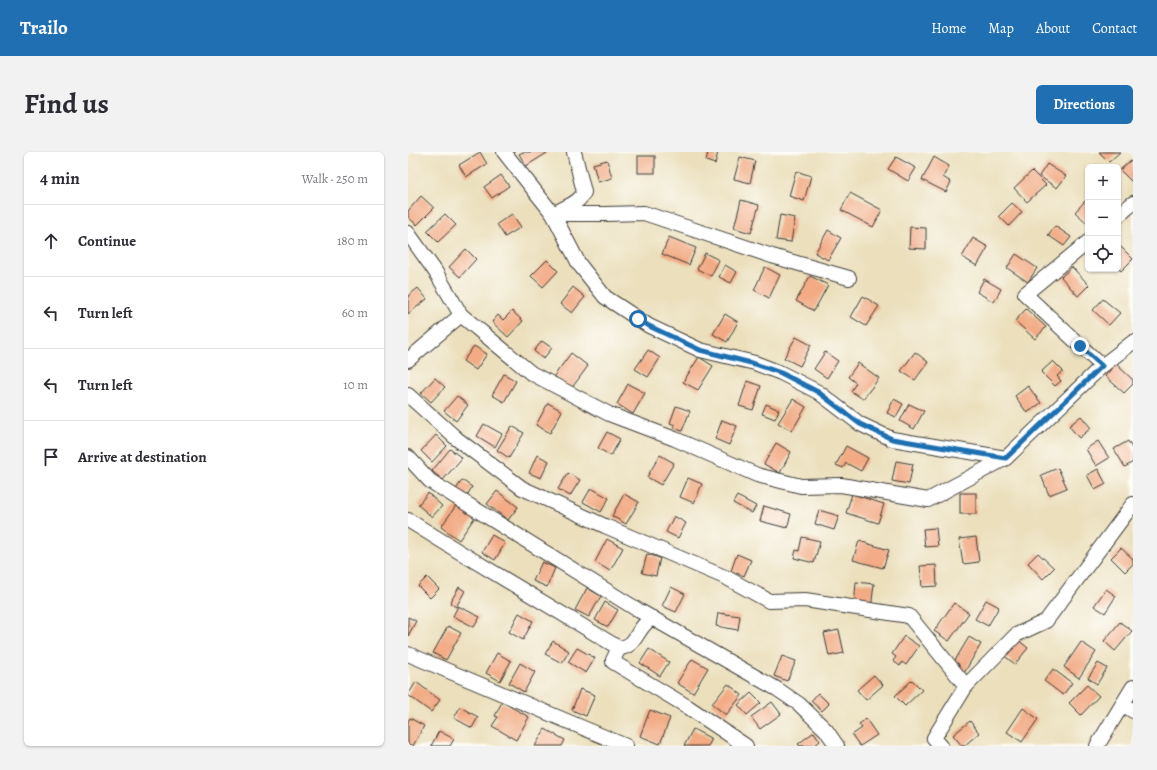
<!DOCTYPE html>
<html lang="en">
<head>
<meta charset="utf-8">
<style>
	body { margin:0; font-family:Alegreya,serif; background:#f2f2f3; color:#2b2b33 }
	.controls { position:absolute; right:12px; top:12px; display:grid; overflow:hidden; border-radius:6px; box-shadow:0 1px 3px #0004 }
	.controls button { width:36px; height:36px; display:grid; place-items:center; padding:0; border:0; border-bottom:1px solid #e1e1e2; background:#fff; color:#2b2b33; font:20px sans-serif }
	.stop { position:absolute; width:12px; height:12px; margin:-9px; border:3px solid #1f6fb2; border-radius:50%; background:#fff }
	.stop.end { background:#1f6fb2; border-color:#fff; box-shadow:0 1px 4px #0008 }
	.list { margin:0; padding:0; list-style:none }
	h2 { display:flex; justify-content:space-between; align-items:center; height:52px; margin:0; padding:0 16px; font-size:17px }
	h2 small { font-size:13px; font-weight:400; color:#7c7c81 }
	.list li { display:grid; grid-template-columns:26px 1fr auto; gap:12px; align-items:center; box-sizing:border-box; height:72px; padding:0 16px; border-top:1px solid #e1e1e2 }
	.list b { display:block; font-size:15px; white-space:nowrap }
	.list em { font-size:13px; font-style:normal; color:#7c7c81 }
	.icon { flex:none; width:22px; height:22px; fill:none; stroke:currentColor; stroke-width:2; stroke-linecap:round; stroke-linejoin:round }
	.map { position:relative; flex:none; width:725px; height:594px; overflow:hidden; border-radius:6px }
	header { display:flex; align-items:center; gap:24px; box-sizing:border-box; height:56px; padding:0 20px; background:#1f6fb2; color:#fff }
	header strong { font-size:19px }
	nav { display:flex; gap:22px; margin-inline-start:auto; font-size:14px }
	.intro { display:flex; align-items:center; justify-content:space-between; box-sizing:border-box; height:96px; padding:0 24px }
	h1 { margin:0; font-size:28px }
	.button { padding:10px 18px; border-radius:6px; background:#1f6fb2; color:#fff; font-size:14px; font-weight:700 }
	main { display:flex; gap:24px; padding:0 24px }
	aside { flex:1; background:#fff; border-radius:6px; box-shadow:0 1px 3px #0004 }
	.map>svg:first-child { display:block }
</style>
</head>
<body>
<header>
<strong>Trailo</strong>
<nav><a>Home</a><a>Map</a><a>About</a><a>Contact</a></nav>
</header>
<div class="intro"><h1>Find us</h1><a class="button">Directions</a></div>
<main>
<aside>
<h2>4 min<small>Walk · 250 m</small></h2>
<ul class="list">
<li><svg class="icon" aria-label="ahead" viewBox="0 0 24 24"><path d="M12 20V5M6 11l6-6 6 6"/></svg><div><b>Continue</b></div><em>180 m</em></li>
<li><svg class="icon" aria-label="left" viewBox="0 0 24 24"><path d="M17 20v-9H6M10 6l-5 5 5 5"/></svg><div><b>Turn left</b></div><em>60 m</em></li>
<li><svg class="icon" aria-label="left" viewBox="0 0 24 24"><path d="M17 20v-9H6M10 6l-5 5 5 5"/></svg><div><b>Turn left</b></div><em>10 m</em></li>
<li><svg class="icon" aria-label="arrive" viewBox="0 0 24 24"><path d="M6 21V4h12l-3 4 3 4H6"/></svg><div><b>Arrive at destination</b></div></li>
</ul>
</aside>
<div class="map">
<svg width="725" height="594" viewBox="0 0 725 594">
	<rect width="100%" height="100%" fill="#fdfcf7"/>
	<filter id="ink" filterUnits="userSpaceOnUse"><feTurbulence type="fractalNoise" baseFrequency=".025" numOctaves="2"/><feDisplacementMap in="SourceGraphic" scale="8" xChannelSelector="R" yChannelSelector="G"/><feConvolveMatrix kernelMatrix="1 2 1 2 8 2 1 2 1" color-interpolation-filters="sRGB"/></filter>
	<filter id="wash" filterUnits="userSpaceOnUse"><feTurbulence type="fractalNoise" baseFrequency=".012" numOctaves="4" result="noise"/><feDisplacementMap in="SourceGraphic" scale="16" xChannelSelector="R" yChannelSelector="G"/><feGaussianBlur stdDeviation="0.9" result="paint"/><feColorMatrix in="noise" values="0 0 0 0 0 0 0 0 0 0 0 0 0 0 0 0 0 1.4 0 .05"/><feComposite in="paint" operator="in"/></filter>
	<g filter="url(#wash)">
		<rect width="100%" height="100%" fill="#ebdfbc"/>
		<g id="blocks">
			<g fill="#f2ab85">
				<path d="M72,0L79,12L58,25L51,13Z"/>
				<path d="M115,0H139V1L118,14L111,2Z"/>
				<path d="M300,0H310L307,12L298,9Z"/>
				<path d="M691,0H712L701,10Z"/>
				<rect x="230" y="4" width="17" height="17"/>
				<path d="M332,5L347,9L342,31L326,27Z"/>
				<path d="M488,5L508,16L500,29L480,17Z"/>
				<path d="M526,5L541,14L535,25L543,30L538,40L514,28Z"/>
				<path d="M199,8L204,26L190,30L185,12Z"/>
				<path d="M723,8L725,10V31L712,18Z"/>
				<path d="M639,12L658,24L649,36L631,24Z"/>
				<path d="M388,19L403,24L396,49L381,44Z"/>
				<path d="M624,19L638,33L619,50L606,36Z"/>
				<path d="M93,23L101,34L84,46L76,35Z"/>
				<path d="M442,41L474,58L465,75L433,58Z"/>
				<path d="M13,44L26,56L9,73L0,65V59Z"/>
				<path d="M333,48L351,53L343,81L326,76Z"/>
				<path d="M677,49L680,52V72L667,60Z"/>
				<path d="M604,51L614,60L601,74L591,64Z"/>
				<path d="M37,62L48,73L30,90L19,79Z"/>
				<path d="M104,62L113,75L97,85L89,72Z"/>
				<path d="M372,63L387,66L383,90L368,88Z"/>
				<path d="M647,74L663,85L656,94L640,83Z"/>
				<path d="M502,75L518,76V97L501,96Z"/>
				<path d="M420,78L433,86L420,108L407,101Z"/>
				<path d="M261,85L288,96L281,113L254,102Z"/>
				<path d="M565,86L580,95L569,114L554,105Z"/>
				<path d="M710,92L725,107L713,119L710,116Z"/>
				<path d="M58,97L68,107L52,125L41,115Z"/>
				<path d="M297,101L311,108L303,124L289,117Z"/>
				<path d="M608,102L629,116L620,130L599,116Z"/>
				<path d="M139,108L150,119L135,135L123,124Z"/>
				<path d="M317,113L329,120L323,131L311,125Z"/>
				<path d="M357,115L372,123L361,146L346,138Z"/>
				<path d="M664,115L681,133L670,144L653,125Z"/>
				<path d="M402,124L420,133L406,159L388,149Z"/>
				<path d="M576,127L593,137L586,150L569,140Z"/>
				<path d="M165,135L177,145L164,161L152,152Z"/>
				<path d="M10,136L19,147L0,162V144Z"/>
				<path d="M455,144L471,154L458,174L443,165Z"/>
				<path d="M695,147L712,161L701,173L685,158Z"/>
				<path d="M618,157L638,175L627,187L607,169Z"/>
				<path d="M104,159L115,169L100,185L84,170L90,163L95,168Z"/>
				<path d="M317,162L330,170L319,190L305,182Z"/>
				<path d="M388,185L403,193L392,214L376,206Z"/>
				<path d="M134,189L144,196L135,207L126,199Z"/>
				<path d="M66,194L79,202L68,218L55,209Z"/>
				<path d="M240,198L252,206L240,225L227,217Z"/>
				<path d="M417,200L430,209L419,226L406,217Z"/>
				<path d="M507,200L520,210L507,228L493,219Z"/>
				<path d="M163,201L180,214L163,237L146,224Z"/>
				<path d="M291,205L305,214L290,238L275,230Z"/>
				<path d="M645,209L655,219L649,224L653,229L647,234L633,220Z"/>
				<path d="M450,211L471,226L455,247L443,239L448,231L440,225Z"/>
				<path d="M708,212L725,228V232L716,241L697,224Z"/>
				<path d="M96,222L108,229L96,250L84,243Z"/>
				<path d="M27,226L37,235L23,250L13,241Z"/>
				<path d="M339,229L353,234L345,258L331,254Z"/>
				<path d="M220,232L237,241L225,262L209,252Z"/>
				<path d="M620,234L633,251L619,261L607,244Z"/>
				<path d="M49,244L60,253L48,269L36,259Z"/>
				<path d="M385,247L398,255L384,279L370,271Z"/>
				<path d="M486,247L495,252L488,265L479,261Z"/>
				<path d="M140,251L154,259L142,281L128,273Z"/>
				<path d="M358,252L371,258L367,267L354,262Z"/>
				<path d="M501,252L516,259L506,277L492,269Z"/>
				<path d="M268,254L282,259L274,279L266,276L267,273L262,271Z"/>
				<path d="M673,264L683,276L671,286L661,274Z"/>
				<path d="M314,268L329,274L321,293L307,287Z"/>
				<path d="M76,272L94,282L87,295L69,284Z"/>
				<path d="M104,274L116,281L101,306L89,298Z"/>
				<path d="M199,280L212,287L203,304L190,296Z"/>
				<path d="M28,283L39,294L24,310L13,299Z"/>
				<path d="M690,289L701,306L688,314L678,297Z"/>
				<path d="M720,289L725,298V310L717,315L706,297Z"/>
				<path d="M368,291L383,300L372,321L356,312Z"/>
				<path d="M438,294L460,306L453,319L438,311L435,316L428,313Z"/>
				<path d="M42,297L54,306L35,328L24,319Z"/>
				<path d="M129,303L141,309L133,326L121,321Z"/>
				<path d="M252,303L266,311L253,333L239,325Z"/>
				<path d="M488,309L505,312L501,332L484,329Z"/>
				<path d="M650,316L659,336L641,343L633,323Z"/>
				<path d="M690,317L698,332L687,338L679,323Z"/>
				<path d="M160,321L172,328L162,344L150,337Z"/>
				<path d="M280,326L294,332L286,351L272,345Z"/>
				<path d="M54,328L64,335L58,345L47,339Z"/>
				<path d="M183,336L201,346L193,360L175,350Z"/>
				<path d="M89,339L110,355L100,368L79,352Z"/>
				<path d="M20,341L34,354L24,365L10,353Z"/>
				<rect x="552" y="341" width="16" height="21"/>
				<path d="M216,342L231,350L218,372L204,364Z"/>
				<path d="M444,342L476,352L470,371L438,361Z"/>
				<path d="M329,344L348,354L344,361L325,351Z"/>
				<path d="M49,352L67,365L51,388L33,375Z"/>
				<path d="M356,354L383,362L379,376L352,369Z"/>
				<path d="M411,358L431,364L426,378L407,372Z"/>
				<path d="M266,364L278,371L270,386L258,380Z"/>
				<path d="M528,376L530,394L517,395L515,377Z"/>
				<path d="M84,383L97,391L87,408L74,400Z"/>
				<path d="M394,385L412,389L406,411L386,406L388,398L391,399Z"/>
				<path d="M568,385L571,410L555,412L551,387Z"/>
				<path d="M199,387L215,396L202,419L187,410Z"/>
				<path d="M451,389L481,398L475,416L445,408Z"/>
				<path d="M713,396L725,407V412L717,420L703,406Z"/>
				<path d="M630,401L646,416L635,427L620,411Z"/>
				<path d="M239,402L252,406L248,424L234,421Z"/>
				<path d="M329,402L343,408L336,424L323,419Z"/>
				<path d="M134,410L147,416L139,435L125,429Z"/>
				<path d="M528,413L529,434L514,435L512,414Z"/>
				<path d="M19,425L31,437L22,446L10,434Z"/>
				<path d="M448,430L466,432L463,457L446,455Z"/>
				<path d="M51,435L57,439L48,455L42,451Z"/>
				<path d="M263,435L277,442L268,460L254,454Z"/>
				<path d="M179,436L193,444L181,465L167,458Z"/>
				<path d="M698,437L708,444L697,461L686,454Z"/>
				<path d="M578,448L591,455L580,474L567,467Z"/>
				<path d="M197,450L210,458L200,475L187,468Z"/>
				<path d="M546,451L561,461L541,489L526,479Z"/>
				<path d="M50,454L72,465L66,475L45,464Z"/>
				<path d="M111,461L125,469L115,488L101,480Z"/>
				<path d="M310,461L332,464L330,478L308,474Z"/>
				<path d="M0,465L8,469L0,484Z"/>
				<path d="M712,470L724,479L707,499L696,489Z"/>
				<path d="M40,474L53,481L38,508L25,501Z"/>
				<path d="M431,478L436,501L421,504L416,481Z"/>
				<path d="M496,484L511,494L498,513L494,510L492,514L485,509L488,505L484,502Z"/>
				<path d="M561,485L573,492L556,521L548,516L551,512L546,510Z"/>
				<path d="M609,487L620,496L607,512L595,503Z"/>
				<path d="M145,489L161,499L154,511L137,502Z"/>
				<path d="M673,490L688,500L671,526L656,515Z"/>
				<path d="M169,496L187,506L178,521L160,510Z"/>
				<path d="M241,497L261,510L252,524L232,511Z"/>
				<path d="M89,501L103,509L92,529L78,521Z"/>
				<path d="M374,504L388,509L379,529L366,524Z"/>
				<path d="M284,507L300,516L285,541L269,531Z"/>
				<path d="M112,511L127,520L116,540L101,531Z"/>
				<path d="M690,511L699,516L689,532L680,526Z"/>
				<path d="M645,517L664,531L655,543L636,529Z"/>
				<path d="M466,523L475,533L458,548L449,538Z"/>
				<path d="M504,528L514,538L497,554L487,544Z"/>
				<path d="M8,530L32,548L23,560L0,543Z"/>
				<path d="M320,532L334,543L318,563L304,552Z"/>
				<path d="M679,533L691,544L673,563L661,551Z"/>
				<path d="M172,537L187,543L178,564L164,558Z"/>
				<path d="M343,541L353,551L339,563L330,553Z"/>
				<path d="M410,541L421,552L414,559L403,549Z"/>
				<path d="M94,550L121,565L108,588L84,574L90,565L87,564Z"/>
				<path d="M364,550L373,562L352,577L343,565Z"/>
				<path d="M52,555L70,565L64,576L46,566Z"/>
				<path d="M615,556L630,567L614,590L599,580Z"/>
				<path d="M242,558L262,566L252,592L232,584Z"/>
				<path d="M2,566L16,574L5,594L0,592V569Z"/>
				<path d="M458,567L469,583L452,594L444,583L454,576L451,572Z"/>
				<path d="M562,569L571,581L556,594H554L545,583Z"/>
				<path d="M137,577L157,588L154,594H127Z"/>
				<path d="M285,577L304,587L300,594H276Z"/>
				<path d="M31,579L46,587L42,594H23Z"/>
				<path d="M406,580L412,589L406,594H392L390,592Z"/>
			</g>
		</g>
	</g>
	<g filter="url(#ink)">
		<use href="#blocks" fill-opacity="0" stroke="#3b3934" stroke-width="1"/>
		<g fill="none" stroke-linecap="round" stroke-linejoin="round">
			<g stroke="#3b3934" stroke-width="16">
				<g id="minor">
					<path d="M96,0L145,62L171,112L197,145L241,174L292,198L347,211L373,221L410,240L452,272L484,287L598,306"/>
					<path d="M147,61C157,55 172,51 176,40L166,0"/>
					<path d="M145,62H197L236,61L364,104L441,126"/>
					<path d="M710,64L725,51"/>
					<path d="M0,81L27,119L53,163L123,221L201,262L267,287L349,323L393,334L433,333L520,348L598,306L694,214L725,190"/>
					<path d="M680,90L617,142L694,214"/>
					<path d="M0,208L53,163"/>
					<path d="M0,243L49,287L114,336L197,374L319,426L361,449L397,448L501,464L558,534"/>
					<path d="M0,305L22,329L230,458L369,537L391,552L418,578L429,594"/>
					<path d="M0,368L50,399L211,496C230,495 228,474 245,466"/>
					<path d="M211,496L205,508V510L280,555L338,594"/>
					<path d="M0,502L218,594"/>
					<path d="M715,552L725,559"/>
					<path d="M533,594L526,586L558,534L608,483L638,469L725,352"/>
					<path d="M689,594L725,535"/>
				</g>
			</g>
			<use href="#minor" stroke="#fff" stroke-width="14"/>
		</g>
	</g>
	<g fill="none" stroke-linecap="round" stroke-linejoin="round" filter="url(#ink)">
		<path stroke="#1f6fb2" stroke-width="5" d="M230,167L241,174L292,198L347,212L373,221L410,240L452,272L484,287L598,306L694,214L672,194"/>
	</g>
</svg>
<div class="controls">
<button>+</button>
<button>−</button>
<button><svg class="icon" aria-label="locate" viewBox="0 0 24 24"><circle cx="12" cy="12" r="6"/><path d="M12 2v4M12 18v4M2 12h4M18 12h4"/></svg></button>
</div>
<div class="stop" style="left:230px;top:167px"></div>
<div class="stop end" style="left:672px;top:194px"></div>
</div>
</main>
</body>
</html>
